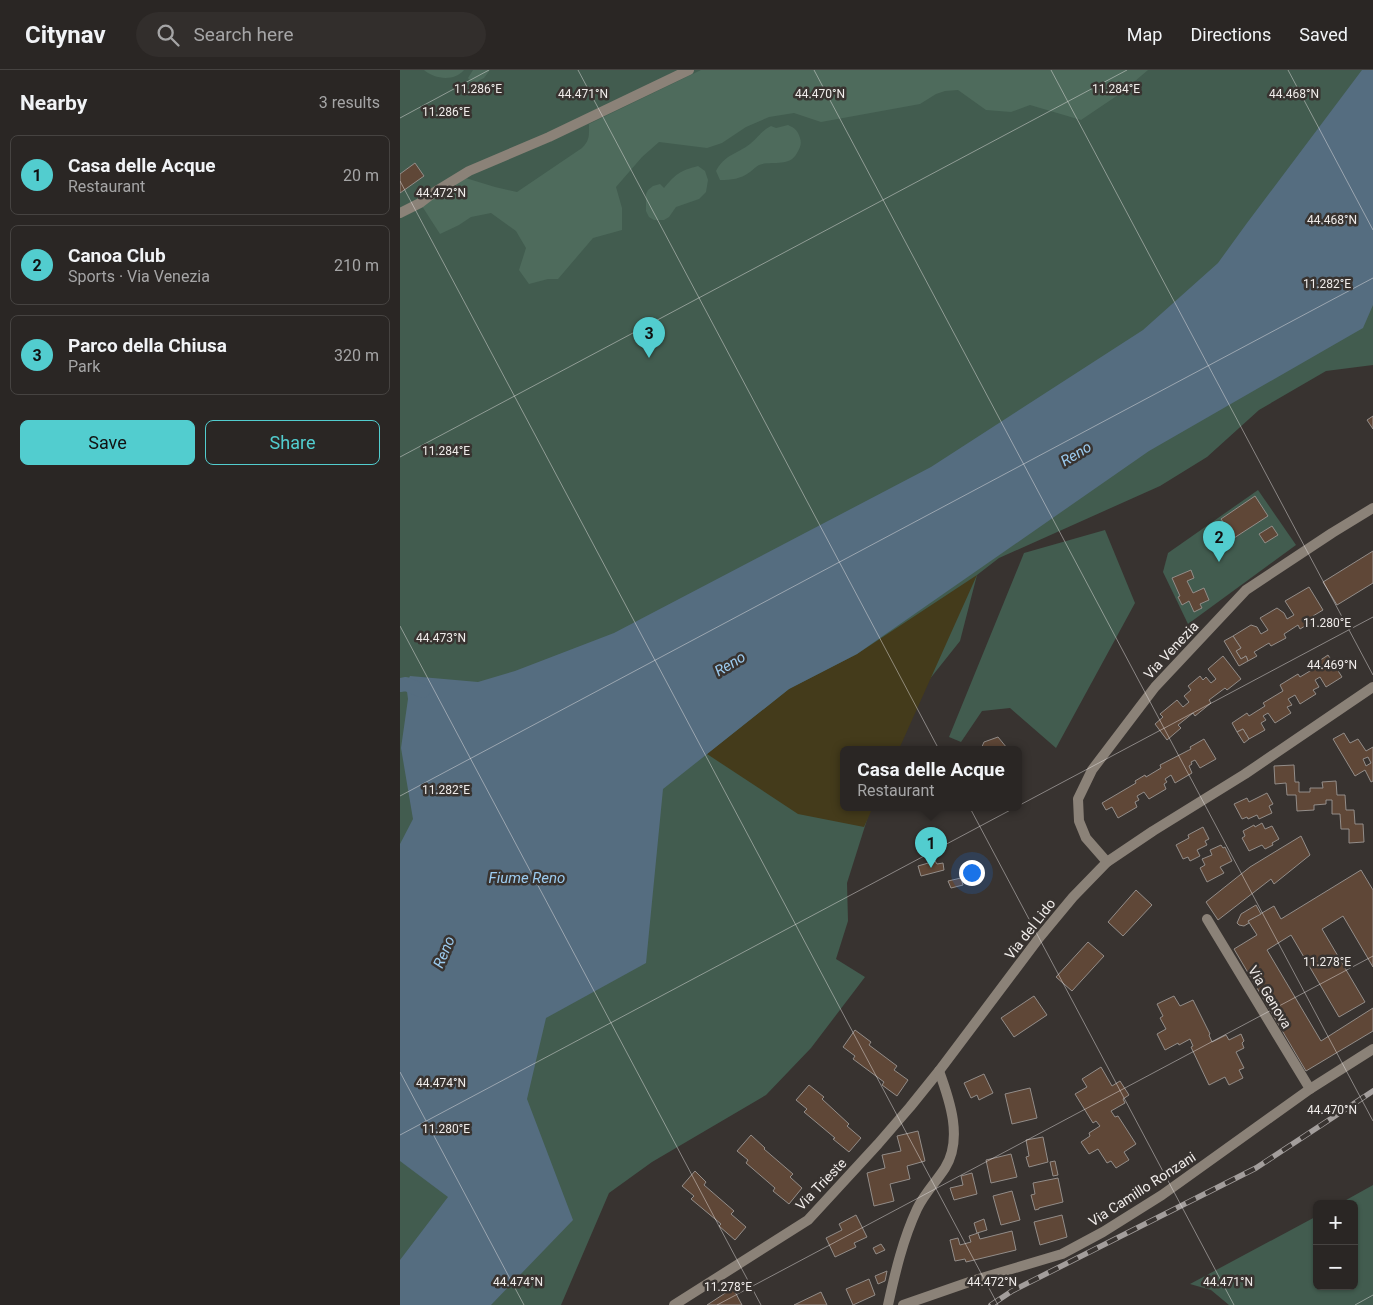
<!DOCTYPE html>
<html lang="en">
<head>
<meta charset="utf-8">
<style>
	body { margin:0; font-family:Roboto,sans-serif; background:#322e2c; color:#f1f3f6 }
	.controls { position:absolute; right:15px; bottom:15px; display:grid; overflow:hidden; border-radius:8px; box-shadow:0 1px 4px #0004 }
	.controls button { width:45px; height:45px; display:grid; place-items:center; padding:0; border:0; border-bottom:1px solid #464341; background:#2a2624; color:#f1f3f6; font:25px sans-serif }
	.you { position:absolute; left:571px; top:802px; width:18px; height:18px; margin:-12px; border:4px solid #fff; border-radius:50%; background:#1a73e8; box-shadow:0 0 0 8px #1a73e833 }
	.badge { display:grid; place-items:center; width:32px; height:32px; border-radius:50%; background:#52cdcf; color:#111; font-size:16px; font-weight:700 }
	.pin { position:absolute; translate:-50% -41px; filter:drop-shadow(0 1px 2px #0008) }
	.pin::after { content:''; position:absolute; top:26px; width:18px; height:15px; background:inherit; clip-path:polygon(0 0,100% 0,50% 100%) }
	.popup { position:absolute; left:440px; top:676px; width:182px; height:65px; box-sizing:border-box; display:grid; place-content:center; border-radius:8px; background:#2a2624; filter:drop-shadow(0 1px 4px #0005); font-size:16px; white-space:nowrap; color:#a5a5a6 }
	.popup b { font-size:19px; color:#f1f3f6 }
	.popup::after { content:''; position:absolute; left:50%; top:100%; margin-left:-10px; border:10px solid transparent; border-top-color:#2a2624 }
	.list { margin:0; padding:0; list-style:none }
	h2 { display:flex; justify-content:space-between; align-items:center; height:65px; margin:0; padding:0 20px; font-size:21px }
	h2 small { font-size:16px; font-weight:400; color:#a5a5a6 }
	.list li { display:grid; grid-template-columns:32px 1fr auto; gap:15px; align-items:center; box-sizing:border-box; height:80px; margin:0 10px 10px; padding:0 10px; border:1px solid #464341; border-radius:8px }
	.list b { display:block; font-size:19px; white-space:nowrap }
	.list p { margin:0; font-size:16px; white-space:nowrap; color:#a5a5a6 }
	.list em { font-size:16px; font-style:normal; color:#a5a5a6 }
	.actions { display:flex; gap:10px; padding:15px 20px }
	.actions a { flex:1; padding:11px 0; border:1px solid #52cdcf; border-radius:8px; text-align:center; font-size:18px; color:#52cdcf }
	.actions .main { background:#52cdcf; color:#111 }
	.icon { flex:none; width:28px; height:28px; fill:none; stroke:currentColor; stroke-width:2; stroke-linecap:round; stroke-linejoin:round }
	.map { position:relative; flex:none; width:973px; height:1235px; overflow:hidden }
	header { display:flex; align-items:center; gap:30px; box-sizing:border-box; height:70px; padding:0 25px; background:#2a2624; border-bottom:1px solid #464341 }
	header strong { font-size:24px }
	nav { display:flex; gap:28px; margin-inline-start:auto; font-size:18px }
	.search { width:350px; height:45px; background:#322e2c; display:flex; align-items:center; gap:12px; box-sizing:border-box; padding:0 18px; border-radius:28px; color:#a5a5a6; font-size:19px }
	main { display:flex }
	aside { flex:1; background:#2a2624 }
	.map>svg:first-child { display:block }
</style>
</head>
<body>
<header>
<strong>Citynav</strong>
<div class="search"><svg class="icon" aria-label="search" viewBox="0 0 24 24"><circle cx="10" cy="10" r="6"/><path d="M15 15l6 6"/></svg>Search here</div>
<nav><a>Map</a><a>Directions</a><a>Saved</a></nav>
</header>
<main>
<aside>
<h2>Nearby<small>3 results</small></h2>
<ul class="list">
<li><span class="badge">1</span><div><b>Casa delle Acque</b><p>Restaurant</p></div><em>20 m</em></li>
<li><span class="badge">2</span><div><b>Canoa Club</b><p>Sports · Via Venezia</p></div><em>210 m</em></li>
<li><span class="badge">3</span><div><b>Parco della Chiusa</b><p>Park</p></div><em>320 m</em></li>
</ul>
<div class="actions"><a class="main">Save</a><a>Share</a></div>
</aside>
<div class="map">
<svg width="973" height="1235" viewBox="0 0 973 1235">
	<rect width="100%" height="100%" fill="#383330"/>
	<g fill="#425c4f">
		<path d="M0,0H973V295L926,301L859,340L807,387L760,416L599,488L577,505L560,571L498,649L444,679V737H471L447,813L448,851L436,889L465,907L411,978L366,1025L252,1092L209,1123L161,1235H0Z"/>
		<path d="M858,420L896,475L788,554L763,502L768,483Z"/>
		<path d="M705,460L735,533L656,678L610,638L582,641L561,672L549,667L624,483Z"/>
		<path d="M973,1115V1235H829L811,1220L790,1214L917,1146V1216H954V1134H939Z"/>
	</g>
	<g fill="#4e6b5c">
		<path d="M24,0H64C54,12 34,9 24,0Z"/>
		<path d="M73,0H90L84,8L74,13L71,12L68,8Z"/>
		<path d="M301,0H748L721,23L681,50L630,35L611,42L586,40L558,20L545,21L536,24L520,34L421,52L394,43L369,47L346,57L322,73L307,78L259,72L242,87L216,117L222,138V160L193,168L158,209H148L129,214L119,200L126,178L116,161L91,143L71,147L59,155L40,164L20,133L59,106L95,117L117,122L182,78C190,70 189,65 189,54Z"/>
		<path d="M388,55C395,58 398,61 400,68C402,74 400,78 397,83C389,98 372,90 359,95C355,97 353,100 350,102C341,109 331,110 320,110L316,101C324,85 337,84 350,74C359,67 361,61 371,56L376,58Z"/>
		<path d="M298,96L305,101L308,110L306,122L299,129L276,137L269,147L264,150H254L249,147L246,141V124L248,120L253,116L260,114L264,118C276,104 279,101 298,96Z"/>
	</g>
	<path fill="#443b1b" d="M577,505L499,679H444V737H473L464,757L398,744L307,684L389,619L457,584Z"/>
	<path fill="#556d80" d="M962,0H973V235L963,258L749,381L457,584L389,619L263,719L246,893L146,948L127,1029L173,1150L91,1235H0V1190L48,1127L0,1091V774L13,749L1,678L8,629L6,614L10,606L78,612L115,601L214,563L531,397L743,260L818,193L847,153Z"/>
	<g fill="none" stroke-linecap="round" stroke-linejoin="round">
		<path stroke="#556d80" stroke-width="14" d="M0,615L6,614L23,621"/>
	</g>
	<g fill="#5f4737" stroke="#938d89" fill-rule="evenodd">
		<path d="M15,93L24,106L0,123V104Z"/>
		<path d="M973,346V359L967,350Z"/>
		<path d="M855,426L868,446L834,468L821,449Z"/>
		<path d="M872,456L878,465L865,473L859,464Z"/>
		<path d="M973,481V513L937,535L923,512Z"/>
		<path d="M791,500L794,508L787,511L793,523L804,518L809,530L800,534L802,538L794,542L789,531L782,535L778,527L780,526L772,508Z"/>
		<path d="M909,517L923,540L913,546L915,550L900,559L898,555L884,564L886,568L871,576L869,573L854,582L857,586L848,591L846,586L841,589L836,581L841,578L833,566L851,555L857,557L861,564L868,560L860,548L877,538L884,543L887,549L894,545L885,531Z"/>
		<path d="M833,566L841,578L836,581L841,589L846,586L848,591L839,596L824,571Z"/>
		<path d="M928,585L942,607L926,617L920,607L915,610L919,617L913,620L916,624L900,634L895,625L888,629L892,635L887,637L891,643L875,653L868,643L863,646L866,650L861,653L865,660L849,669L843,659L837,662L832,653L847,643L849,646L865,636L863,633L883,621L880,615L898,604L900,607L915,598L913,595Z"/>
		<path d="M823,586L841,609L827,620L825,618L809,630L811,633L795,646L793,643L778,655L781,658L767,670L755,654L763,647L760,644L777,630L783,637L789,632L784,626L791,620L788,616L800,606L803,610L806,607L811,613L816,609L808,599Z"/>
		<path d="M843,659L849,669L844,673L837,662Z"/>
		<path d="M944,663L950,673L958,669L966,681L973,677V711L971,712L965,700L955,706L933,669ZM968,687L971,693L966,696L963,689Z"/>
		<path d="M598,667L607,678L581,679L584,672Z"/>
		<path d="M804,669L816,689L800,698L795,690L791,692L792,694L789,696L792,703L775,713L771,705L765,709L767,712L764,714L766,719L749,729L744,722L737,726L739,730L735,732L737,737L718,748L712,737L706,740L702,733L736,713L735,711L745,705L746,707L761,698L760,695L791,679L790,677Z"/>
		<path d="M894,695L895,712H899V722H910V718H923L922,712L936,711L937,725H945L946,740H954L955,754H963L964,772L949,773V759H941L940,744H932V730H926V734L914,735V740L897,741L896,725H887L886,713L875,714L874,696Z"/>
		<path d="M867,723L873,734L869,736L872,743L859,749L857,745L848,749L847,747L842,749L834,734L847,728L849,732Z"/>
		<path d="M862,753L865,759L872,756L879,769L872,773L873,775L865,779L862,775L849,781L842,768L845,766L843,761L854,755L855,757Z"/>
		<path d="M803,757L809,769L805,771L807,775L797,780L800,786L790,791L788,787L783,789L776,775L789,768L788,765Z"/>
		<path d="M901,766L910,785L874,814L871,809L818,850L806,832L850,797Z"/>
		<path d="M821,775L823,778L825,777L832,791L820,797L824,803L807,812L800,798L805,795L802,789L812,785L810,780Z"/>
		<path d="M535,791L537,794L543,793L544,800L521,806L518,796Z"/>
		<path d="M961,800L973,820V897L943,846L922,859L965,932L939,947L891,865L867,880L921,971L973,938V961L906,1001L834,879L857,865L848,851L874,836L881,849Z"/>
		<path d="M561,808L563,815L551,818L548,811Z"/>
		<path d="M736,820L752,835L723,866L708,852Z"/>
		<path d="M856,835L861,844L848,851L849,853L844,856L839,855L837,853L841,844Z"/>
		<path d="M688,872L704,886L672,921L656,907Z"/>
		<path d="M634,926L647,945L614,967L601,948Z"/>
		<path d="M774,926L780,936L793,930L810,964L809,965L812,972L826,965L829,970L841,964L844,971L842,973L844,978L836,982L844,998L839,1000L843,1008L829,1015L825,1007L809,1015L791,977L793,976L790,969L779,975L778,973L765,980L757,964L766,959L760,948L763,946L757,934Z"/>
		<path d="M455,960L471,972L469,975L497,996L494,1000L508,1010L497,1026L482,1015L484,1012L453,989L455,986L443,977Z"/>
		<path d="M701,997L712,1016L720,1011L729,1025L723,1029L725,1033L711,1041L715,1047L718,1046L736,1074L724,1082L729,1090L716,1098L711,1091L707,1093L698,1079L689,1084L681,1072L690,1066L689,1063L700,1056L696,1051L693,1053L675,1024L687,1017L682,1009Z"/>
		<path d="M584,1004L593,1023L579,1030L577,1025L571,1028L564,1013Z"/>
		<path d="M409,1015L424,1027L422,1029L449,1054L447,1056L461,1068L449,1082L433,1069L435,1068L404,1042L407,1039L396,1030Z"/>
		<path d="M630,1018L637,1048L612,1054L605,1024Z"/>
		<path d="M518,1061L525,1091L507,1096L510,1109L490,1114L494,1131L474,1136L467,1103L485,1098L482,1085L501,1081L497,1066Z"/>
		<path d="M351,1065L365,1078L364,1079L393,1104L390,1107L402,1118L389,1134L373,1121L375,1118L346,1093L348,1090L337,1081Z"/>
		<path d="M643,1067L648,1092L629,1097L626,1087L629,1086L626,1070Z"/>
		<path d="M611,1084L617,1107L591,1113L586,1090Z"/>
		<path d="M655,1091L658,1105L653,1106L650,1092Z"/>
		<path d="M295,1101L306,1112L304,1115L334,1141L331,1144L346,1157L335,1170L319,1156L321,1154L291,1129L294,1126L282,1116Z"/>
		<path d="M572,1103L577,1124L554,1130L550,1118L563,1115L561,1106Z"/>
		<path d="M658,1108L663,1132L639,1138V1139L635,1140L631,1125L635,1124L633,1113Z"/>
		<path d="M612,1121L620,1150L601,1155L593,1126Z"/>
		<path d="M456,1145L467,1167L454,1173L456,1177L435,1187L426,1168L442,1160L439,1154Z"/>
		<path d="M662,1145L667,1167L640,1175L634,1152Z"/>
		<path d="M584,1149L587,1160L577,1163L574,1153Z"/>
		<path d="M612,1161L616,1180L566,1192L565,1189L555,1191L550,1170L558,1168L560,1175L571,1172L569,1166L578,1163L580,1169Z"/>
		<path d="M481,1174L485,1180L476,1184L473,1178Z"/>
		<path d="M487,1201L485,1211L478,1214L475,1206Z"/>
		<path d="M469,1209L475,1225L453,1235L446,1219Z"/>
		<path d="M333,1218L342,1235H307Z"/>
		<path d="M421,1222L427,1235H394Z"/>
	</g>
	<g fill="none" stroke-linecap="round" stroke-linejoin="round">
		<g stroke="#8b8278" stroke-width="10">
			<path d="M0,143L20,133L33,123L69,101L149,67L289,0"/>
			<path d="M707,792L686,768L679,751L678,729L692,700L755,617L846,520L932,463L973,438"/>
			<path d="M807,849L910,1019"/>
			<path d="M274,1235L408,1150L478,1074L510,1037L539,1001L639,868L673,827L707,792L753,761L845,704L973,617"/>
			<path d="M488,1235C495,1203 503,1169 517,1139C524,1124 536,1112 545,1098C563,1069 550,1031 539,1001"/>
			<path d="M503,1235L575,1210L662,1184L703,1162L762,1125L910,1019L973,979"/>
		</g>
		<g stroke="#a39e9c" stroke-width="5.5">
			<path id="rail" d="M591,1235L612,1221L856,1098L973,1021"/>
		</g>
		<use href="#rail" stroke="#383330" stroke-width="4" stroke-dasharray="11" stroke-linecap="butt"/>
	</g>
	<path fill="none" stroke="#f0ecea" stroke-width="1" stroke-opacity="0.45" d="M178,0L834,1235M414,0L973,1051M651,0L973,605M888,0L973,160M0,48L89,0M0,111L598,1235M0,387L727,0M0,556L361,1235M0,726L973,208M0,1002L124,1235M0,1065L973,547M317,1235L973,886M955,1235L973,1225"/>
	<g text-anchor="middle" stroke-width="5" stroke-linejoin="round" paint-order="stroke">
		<g font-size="14" fill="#f0ecea" stroke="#383330">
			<text transform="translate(771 580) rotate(-47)" y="5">Via Venezia</text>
			<text transform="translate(630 859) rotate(-52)" y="5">Via del Lido</text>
			<text transform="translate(870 927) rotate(59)" y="5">Via Genova</text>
			<text transform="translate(421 1114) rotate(-46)" y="5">Via Trieste</text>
			<text transform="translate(742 1119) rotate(-33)" y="5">Via Camillo Ronzani</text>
		</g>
		<g font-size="15" font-style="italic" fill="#9ccbef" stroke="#383330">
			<text transform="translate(676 384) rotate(-31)" y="5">Reno</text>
			<text transform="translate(330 594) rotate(-31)" y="5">Reno</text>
			<text x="127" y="813">Fiume Reno</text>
			<text transform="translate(44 882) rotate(-67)" y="5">Reno</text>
		</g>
	</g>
	<g font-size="12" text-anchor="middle" fill="#f0ecea" stroke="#383330" stroke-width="5" stroke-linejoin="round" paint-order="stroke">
		<text x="78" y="23">11.286°E</text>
		<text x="716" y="23">11.284°E</text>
		<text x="183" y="28">44.471°N</text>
		<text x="420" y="28">44.470°N</text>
		<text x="894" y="28">44.468°N</text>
		<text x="46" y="46">11.286°E</text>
		<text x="41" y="127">44.472°N</text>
		<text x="932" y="154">44.468°N</text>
		<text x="927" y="218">11.282°E</text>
		<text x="46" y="385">11.284°E</text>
		<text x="927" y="557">11.280°E</text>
		<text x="41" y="572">44.473°N</text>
		<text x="932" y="599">44.469°N</text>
		<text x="46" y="724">11.282°E</text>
		<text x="927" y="896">11.278°E</text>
		<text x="41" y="1017">44.474°N</text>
		<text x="932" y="1044">44.470°N</text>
		<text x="46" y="1063">11.280°E</text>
		<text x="118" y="1216">44.474°N</text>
		<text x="592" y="1216">44.472°N</text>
		<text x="828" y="1216">44.471°N</text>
		<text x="328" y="1221">11.278°E</text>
	</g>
</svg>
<div class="controls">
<button>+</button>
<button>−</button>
</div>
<div class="you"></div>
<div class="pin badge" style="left:531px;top:798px">1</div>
<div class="popup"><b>Casa delle Acque</b>Restaurant</div>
<div class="pin badge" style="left:819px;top:492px">2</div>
<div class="pin badge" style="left:249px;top:288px">3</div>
</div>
</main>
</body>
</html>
